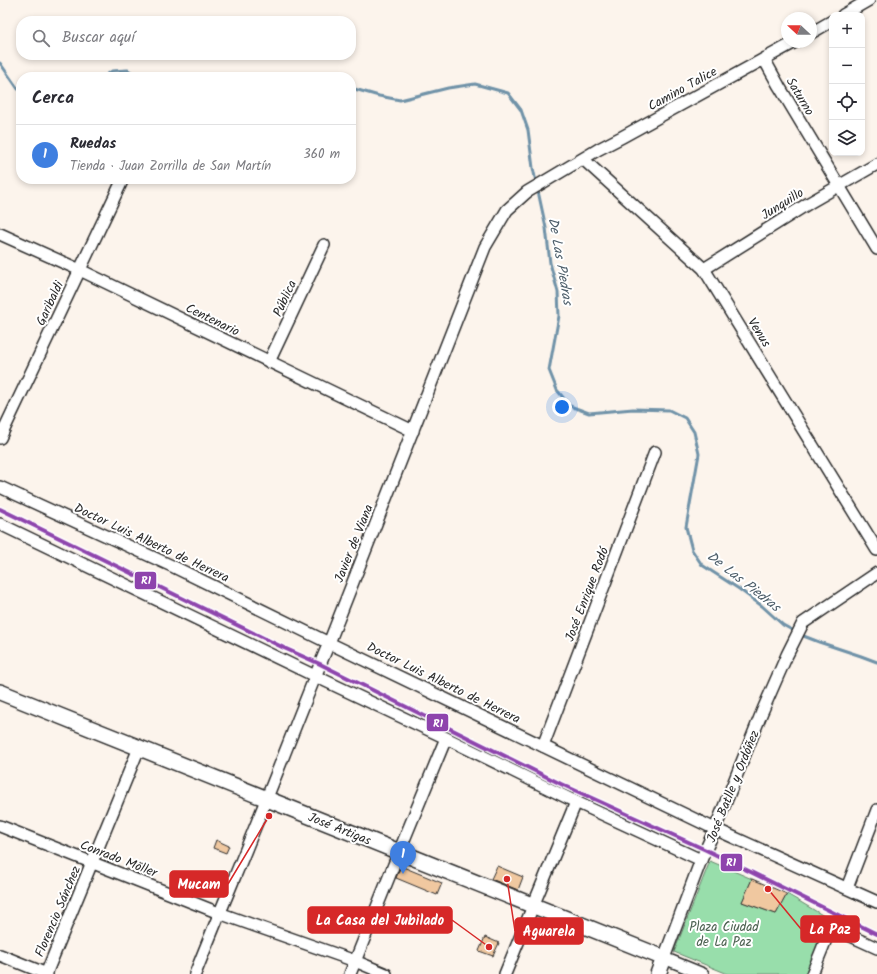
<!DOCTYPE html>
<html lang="es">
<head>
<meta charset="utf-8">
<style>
	body { margin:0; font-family:Kalam,sans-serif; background:#f7f7f7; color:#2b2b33 }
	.controls { position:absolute; right:12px; top:12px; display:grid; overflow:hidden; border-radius:8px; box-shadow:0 2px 6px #0003 }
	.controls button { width:36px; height:36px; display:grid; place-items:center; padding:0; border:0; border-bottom:1px solid #e1e1e2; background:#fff; color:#2b2b33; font:20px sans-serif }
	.compass { position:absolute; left:781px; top:12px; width:36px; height:36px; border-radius:50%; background:#fff; box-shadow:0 2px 6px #0003; rotate:292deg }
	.you { position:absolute; left:562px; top:407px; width:14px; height:14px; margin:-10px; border:3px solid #fff; border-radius:50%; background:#1a73e8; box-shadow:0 0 0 6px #1a73e833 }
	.badge { display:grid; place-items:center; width:26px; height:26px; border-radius:50%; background:#c8321e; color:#fff; font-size:13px; font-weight:700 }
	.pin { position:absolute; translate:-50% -33px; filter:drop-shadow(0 1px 2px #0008) }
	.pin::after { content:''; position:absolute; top:21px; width:14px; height:12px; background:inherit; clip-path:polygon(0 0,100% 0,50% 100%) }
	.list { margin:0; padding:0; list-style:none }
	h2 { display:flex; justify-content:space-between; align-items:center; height:52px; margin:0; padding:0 16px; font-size:17px }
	h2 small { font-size:13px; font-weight:400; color:#7c7c81 }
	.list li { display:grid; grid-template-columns:26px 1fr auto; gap:12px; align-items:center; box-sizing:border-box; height:60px; padding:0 16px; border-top:1px solid #e1e1e2 }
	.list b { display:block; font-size:15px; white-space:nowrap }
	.list p { margin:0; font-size:13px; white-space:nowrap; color:#7c7c81 }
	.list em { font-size:13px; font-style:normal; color:#7c7c81 }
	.icon { flex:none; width:22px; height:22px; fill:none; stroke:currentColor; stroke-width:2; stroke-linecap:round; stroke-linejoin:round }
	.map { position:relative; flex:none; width:877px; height:974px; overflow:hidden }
	.search { position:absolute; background:#fff; box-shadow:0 2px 6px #0003; left:16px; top:16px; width:340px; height:44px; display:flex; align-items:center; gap:10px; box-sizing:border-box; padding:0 14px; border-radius:16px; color:#7c7c81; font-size:15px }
	.panel { position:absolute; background:#fff; box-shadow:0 2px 6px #0003; left:16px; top:72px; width:340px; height:112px; border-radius:16px }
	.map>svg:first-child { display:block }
</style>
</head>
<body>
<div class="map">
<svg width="877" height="974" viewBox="0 0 877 974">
	<rect width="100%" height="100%" fill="#fcf4ec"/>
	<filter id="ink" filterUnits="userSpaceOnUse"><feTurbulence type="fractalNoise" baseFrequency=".025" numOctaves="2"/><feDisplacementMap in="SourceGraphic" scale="8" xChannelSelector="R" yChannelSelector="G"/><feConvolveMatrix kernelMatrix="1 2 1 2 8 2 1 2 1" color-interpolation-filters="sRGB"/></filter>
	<g filter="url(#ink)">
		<path fill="#98deab" stroke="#62846b" d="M710,861L752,879L742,902L776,914L787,894L829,919L806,974H728L674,952Z"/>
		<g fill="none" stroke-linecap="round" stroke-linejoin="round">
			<g stroke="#6f92a8" stroke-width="3">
				<path d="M0,63L18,89L21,90"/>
				<path d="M104,77L112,71L128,70L139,77"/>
				<path d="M351,88L379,96L400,100L448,88L475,84L508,93L521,110L528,130L533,168L546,228L550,263L558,292L559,316L549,370L557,390L570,406L589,413L633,409L669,410L685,418L694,432L699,454L686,527L692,550L702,565L739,589L762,606L783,625L801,635L819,642L861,656L877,662"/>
			</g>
		</g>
		<g fill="#f0c8a0" stroke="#2b2b2b">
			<path d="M216,840L229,846L226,853L213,848Z"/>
			<path d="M497,866L523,877L518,890L491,879Z"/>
			<path d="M403,867L442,883L437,895L396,878L400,868Z"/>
			<path d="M752,879L787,894L776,914L742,902Z"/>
			<path d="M485,937L499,943L493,956L479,951Z"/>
		</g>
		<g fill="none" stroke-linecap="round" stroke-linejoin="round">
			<g stroke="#2b2b2b" stroke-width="14">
				<g id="street">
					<path d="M843,15L869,0"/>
					<path d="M811,33L832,21"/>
					<path d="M764,59L779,86L877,249"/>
					<path d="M583,159L704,269L877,550"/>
					<path d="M0,234L80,270L413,431"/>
					<path d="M704,269L809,203L877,164"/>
					<path d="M269,362L324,245"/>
					<path d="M0,438L123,179"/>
					<path d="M0,487L174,567L329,643L715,829L877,902"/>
					<path d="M0,524L315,676L446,738L576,802L701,860"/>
					<path d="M543,746L655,452"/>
					<path d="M0,826L219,913L355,961L386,974"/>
					<path d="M847,888L877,810"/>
					<path d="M0,955L47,974"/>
					<path d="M46,974L139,748"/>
					<path d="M195,974C218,916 243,858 266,800C287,748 307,695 329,643L485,247L507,210L527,192L599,149L622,137L795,42"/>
					<path d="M350,974L399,852L446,738"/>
					<path d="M505,974L576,802"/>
					<path d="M703,974L664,958L701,860L715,829L762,712L787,655L803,623L877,573"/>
					<path d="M812,974L831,927L877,948"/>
				</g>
			</g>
			<g stroke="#2b2b2b" stroke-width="18">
				<path id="secondary" d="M0,692L664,958L658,974"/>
			</g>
			<use href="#street" stroke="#fff" stroke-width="11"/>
			<use href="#secondary" stroke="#fff" stroke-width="15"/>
			<g stroke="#fff" stroke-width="7">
				<path id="rail-1" d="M0,509L284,648L320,664L561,784L706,850L877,934"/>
			</g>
			<use href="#rail-1" stroke="#8e44ad" stroke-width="4"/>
		</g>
	</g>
	<g text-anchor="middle" stroke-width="4" stroke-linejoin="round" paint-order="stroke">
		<g font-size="13" fill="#2b2b2b" stroke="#fff">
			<text transform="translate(682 88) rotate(-29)" y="5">Camino Talice</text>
			<text transform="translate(801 96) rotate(59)" y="5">Saturno</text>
			<text transform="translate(782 203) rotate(-32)" y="5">Junquillo</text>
			<text transform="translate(284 298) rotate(-65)" y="5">Pública</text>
			<text transform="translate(49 303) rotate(-65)" y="5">Garibaldi</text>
			<text transform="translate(213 319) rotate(26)" y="5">Centenario</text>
			<text transform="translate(760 332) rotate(58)" y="5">Venus</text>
			<text transform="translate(152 542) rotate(25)" y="5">Doctor Luis Alberto de Herrera</text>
			<text transform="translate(353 543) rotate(-68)" y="5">Javier de Viana</text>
			<text transform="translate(586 594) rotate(-69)" y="5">José Enrique Rodó</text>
			<text transform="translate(444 682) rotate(26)" y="5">Doctor Luis Alberto de Herrera</text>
			<text transform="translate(732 786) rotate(-68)" y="5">José Batlle y Ordóñez</text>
			<text transform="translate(340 828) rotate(22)" y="5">José Artigas</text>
			<text transform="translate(119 858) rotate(21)" y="5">Conrado Möller</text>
			<text transform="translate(57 911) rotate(-67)" y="5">Florencio Sánchez</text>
		</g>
		<g font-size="13" fill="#4c6151" stroke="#fff">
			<text x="724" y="931">Plaza Ciudad<tspan x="724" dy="15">de La Paz</tspan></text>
		</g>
		<g font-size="14" font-style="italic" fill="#4d5e6a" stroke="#fff">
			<text transform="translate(561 261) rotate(80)" y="5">De Las Piedras</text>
			<text transform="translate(744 581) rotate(38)" y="5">De Las Piedras</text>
		</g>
	</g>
	<path fill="none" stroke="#d62828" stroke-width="1.5" d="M269 816L228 884M489 947L452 920M768 889L801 929M507 879L515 931"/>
	<g fill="#d62828" stroke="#fff" stroke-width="1.5">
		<circle cx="269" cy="816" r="4"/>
		<circle cx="489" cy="947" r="4"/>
		<circle cx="768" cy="889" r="4"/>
		<circle cx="507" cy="879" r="4"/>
	</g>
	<g fill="#d62828" stroke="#d62828" stroke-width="1.5">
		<rect x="170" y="871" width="58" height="26" rx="4"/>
		<rect x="308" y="907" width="144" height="26" rx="4"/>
		<rect x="801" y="916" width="58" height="26" rx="4"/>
		<rect x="515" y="918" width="68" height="26" rx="4"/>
	</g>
	<g font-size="14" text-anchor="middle" font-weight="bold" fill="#fff">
		<text x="199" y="889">Mucam</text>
		<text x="380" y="925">La Casa del Jubilado</text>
		<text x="830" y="934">La Paz</text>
		<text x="549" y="936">Aguarela</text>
	</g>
	<g stroke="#fff" stroke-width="1.5">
		<rect x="134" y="571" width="23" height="19" rx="4" fill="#8e44ad"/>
		<rect x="426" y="713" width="23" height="19" rx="4" fill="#8e44ad"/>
		<rect x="720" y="853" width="23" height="19" rx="4" fill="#8e44ad"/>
	</g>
	<g font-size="11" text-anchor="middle" font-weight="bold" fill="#fff">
		<text x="146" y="584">R1</text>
		<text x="438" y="727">R1</text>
		<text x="731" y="866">R1</text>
	</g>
</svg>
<div class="controls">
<button>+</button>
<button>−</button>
<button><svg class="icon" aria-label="locate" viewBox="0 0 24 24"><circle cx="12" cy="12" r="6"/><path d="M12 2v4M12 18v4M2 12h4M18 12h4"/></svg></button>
<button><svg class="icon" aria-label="layers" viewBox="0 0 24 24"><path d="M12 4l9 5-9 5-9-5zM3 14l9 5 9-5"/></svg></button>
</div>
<svg class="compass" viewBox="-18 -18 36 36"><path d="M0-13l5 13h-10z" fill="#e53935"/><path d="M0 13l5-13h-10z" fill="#7c7c81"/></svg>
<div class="you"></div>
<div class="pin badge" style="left:403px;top:874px;background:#3f7fe0">1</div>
<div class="search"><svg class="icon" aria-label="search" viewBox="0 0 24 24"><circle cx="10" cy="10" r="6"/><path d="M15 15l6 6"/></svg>Buscar aquí</div>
<section class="panel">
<h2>Cerca<small></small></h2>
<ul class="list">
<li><span class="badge" style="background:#3f7fe0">1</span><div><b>Ruedas</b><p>Tienda · Juan Zorrilla de San Martín</p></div><em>360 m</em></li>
</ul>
</section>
</div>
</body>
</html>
